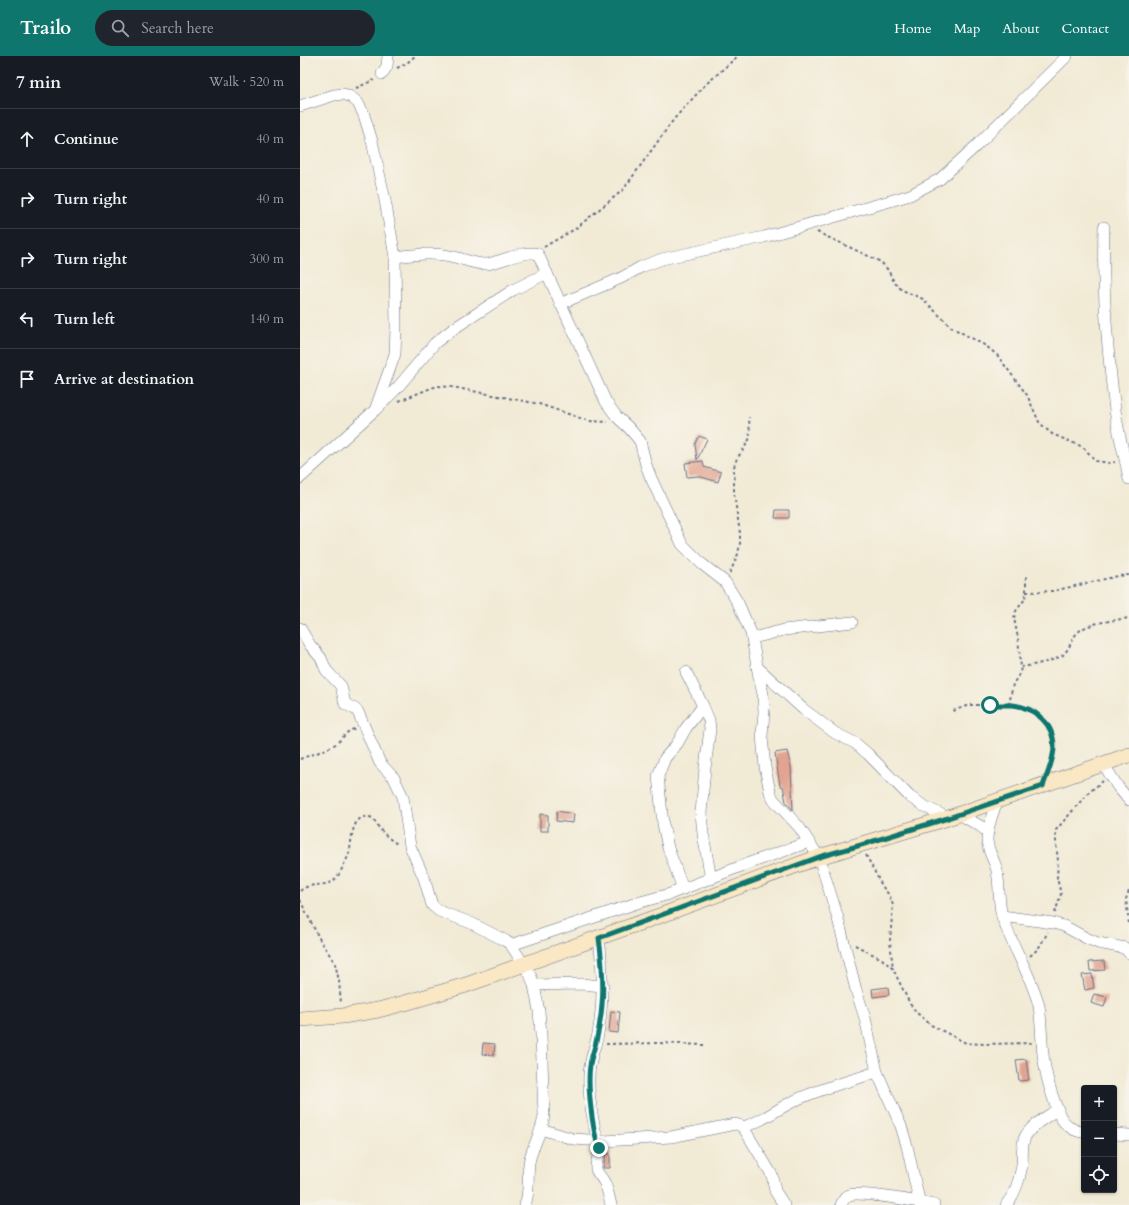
<!DOCTYPE html>
<html lang="en">
<head>
<meta charset="utf-8">
<style>
	body { margin:0; font-family:Cardo,serif; background:#20242c; color:#f1f3f6 }
	.controls { position:absolute; right:12px; bottom:12px; display:grid; overflow:hidden; border-radius:4px; box-shadow:0 1px 3px #0004 }
	.controls button { width:36px; height:36px; display:grid; place-items:center; padding:0; border:0; border-bottom:1px solid #363941; background:#171b24; color:#f1f3f6; font:20px sans-serif }
	.stop { position:absolute; width:12px; height:12px; margin:-9px; border:3px solid #0f766e; border-radius:50%; background:#fff }
	.stop.end { background:#0f766e; border-color:#fff; box-shadow:0 1px 4px #0008 }
	.list { margin:0; padding:0; list-style:none }
	h2 { display:flex; justify-content:space-between; align-items:center; height:52px; margin:0; padding:0 16px; font-size:17px }
	h2 small { font-size:13px; font-weight:400; color:#9ea1a6 }
	.list li { display:grid; grid-template-columns:26px 1fr auto; gap:12px; align-items:center; box-sizing:border-box; height:60px; padding:0 16px; border-top:1px solid #363941 }
	.list b { display:block; font-size:15px; white-space:nowrap }
	.list em { font-size:13px; font-style:normal; color:#9ea1a6 }
	.icon { flex:none; width:22px; height:22px; fill:none; stroke:currentColor; stroke-width:2; stroke-linecap:round; stroke-linejoin:round }
	.map { position:relative; flex:none; width:829px; height:1149px; overflow:hidden }
	header { display:flex; align-items:center; gap:24px; box-sizing:border-box; height:56px; padding:0 20px; background:#0f766e; color:#fff }
	header strong { font-size:19px }
	nav { display:flex; gap:22px; margin-inline-start:auto; font-size:14px }
	.search { width:280px; height:36px; background:#20242c; display:flex; align-items:center; gap:10px; box-sizing:border-box; padding:0 14px; border-radius:22px; color:#9ea1a6; font-size:15px }
	main { display:flex }
	aside { flex:1; background:#171b24 }
	.map>svg:first-child { display:block }
</style>
</head>
<body>
<header>
<strong>Trailo</strong>
<div class="search"><svg class="icon" aria-label="search" viewBox="0 0 24 24"><circle cx="10" cy="10" r="6"/><path d="M15 15l6 6"/></svg>Search here</div>
<nav><a>Home</a><a>Map</a><a>About</a><a>Contact</a></nav>
</header>
<main>
<aside>
<h2>7 min<small>Walk · 520 m</small></h2>
<ul class="list">
<li><svg class="icon" aria-label="ahead" viewBox="0 0 24 24"><path d="M12 20V5M6 11l6-6 6 6"/></svg><div><b>Continue</b></div><em>40 m</em></li>
<li><svg class="icon" aria-label="right" viewBox="0 0 24 24"><path d="M7 20v-9h11M14 6l5 5-5 5"/></svg><div><b>Turn right</b></div><em>40 m</em></li>
<li><svg class="icon" aria-label="right" viewBox="0 0 24 24"><path d="M7 20v-9h11M14 6l5 5-5 5"/></svg><div><b>Turn right</b></div><em>300 m</em></li>
<li><svg class="icon" aria-label="left" viewBox="0 0 24 24"><path d="M17 20v-9H6M10 6l-5 5 5 5"/></svg><div><b>Turn left</b></div><em>140 m</em></li>
<li><svg class="icon" aria-label="arrive" viewBox="0 0 24 24"><path d="M6 21V4h12l-3 4 3 4H6"/></svg><div><b>Arrive at destination</b></div></li>
</ul>
</aside>
<div class="map">
<svg width="829" height="1149" viewBox="0 0 829 1149">
	<rect width="100%" height="100%" fill="#f7f3e8"/>
	<filter id="ink" filterUnits="userSpaceOnUse"><feTurbulence type="fractalNoise" baseFrequency=".025" numOctaves="2"/><feDisplacementMap in="SourceGraphic" scale="8" xChannelSelector="R" yChannelSelector="G"/><feConvolveMatrix kernelMatrix="1 2 1 2 8 2 1 2 1" color-interpolation-filters="sRGB"/></filter>
	<filter id="wash" filterUnits="userSpaceOnUse"><feTurbulence type="fractalNoise" baseFrequency=".012" numOctaves="4" result="noise"/><feDisplacementMap in="SourceGraphic" scale="16" xChannelSelector="R" yChannelSelector="G"/><feGaussianBlur stdDeviation="0.9" result="paint"/><feColorMatrix in="noise" values="0 0 0 0 0 0 0 0 0 0 0 0 0 0 0 0 0 1.4 0 .05"/><feComposite in="paint" operator="in"/></filter>
	<g filter="url(#wash)">
		<rect width="100%" height="100%" fill="#f1ead5"/>
		<g id="blocks">
			<g fill="#e2a491">
				<path d="M399,380L407,383L397,404L395,388Z"/>
				<path d="M403,405L404,411L421,416L418,426L398,420L387,421L385,407Z"/>
				<path d="M476,454H489V462H475Z"/>
				<path d="M487,695L491,711L493,754L486,746L483,730H480L475,697Z"/>
				<path d="M257,755L274,758L273,767L256,765Z"/>
				<path d="M240,758L248,759V775H240Z"/>
				<path d="M804,905L805,914L790,915L789,906Z"/>
				<path d="M792,918L794,932L785,934L782,919Z"/>
				<path d="M588,931L589,939L573,941L572,933Z"/>
				<path d="M794,938L807,941L804,951L791,947Z"/>
				<path d="M311,955L320,956L318,977L309,976Z"/>
				<path d="M183,987L195,988L194,999L182,998Z"/>
				<path d="M726,1003L729,1024L719,1025L716,1004Z"/>
				<path d="M306,1098H310V1112H303Z"/>
			</g>
		</g>
	</g>
	<g filter="url(#ink)">
		<use href="#blocks" fill-opacity="0" stroke="#667088" stroke-width="1"/>
		<g fill="none" stroke-linecap="round" stroke-linejoin="round">
			<g stroke="#667088" stroke-width="12">
				<g id="street">
					<path d="M82,18L87,10L88,0"/>
					<path d="M0,50L34,39L44,38L51,41L58,47L64,59L72,85L85,144L95,201L96,272L95,298L75,354L0,422"/>
					<path d="M804,171C802,233 807,293 815,354C818,377 825,400 829,423"/>
					<path d="M95,201C113,199 132,196 150,200C162,202 175,209 187,208C199,206 228,193 238,198L306,346L317,361L329,372L340,385L346,409L351,422L382,488L402,508L425,526L438,547L451,577L459,621L463,638L464,656L462,680L465,711L470,736L473,743L499,771L519,801L537,859L556,934L565,962L577,1016L601,1070L607,1090L620,1149"/>
					<path d="M260,248L321,222L341,211L362,203L464,181L590,145L610,139L640,123L676,90L767,0"/>
					<path d="M76,353L98,331L135,287L153,273L213,234L247,217"/>
					<path d="M0,572L10,589L21,602L26,614L41,630L45,648L55,653L58,656L80,707L94,722L103,741L110,790L124,822L132,849L139,855L171,867L206,885L211,889L230,918L234,929L239,955L241,978L244,1060C242,1075 234,1088 230,1102C226,1118 231,1134 225,1149"/>
					<path d="M453,582L484,574L552,566"/>
					<path d="M457,611L503,653L535,677L555,687L568,698L610,741L624,750L648,762"/>
					<path d="M386,616L403,650L409,664L410,673L405,712L401,757L403,778L411,823"/>
					<path d="M804,709L818,731L829,744"/>
					<path d="M697,745C693,757 687,771 687,783C687,795 695,804 697,815C700,830 698,845 702,860C712,891 731,918 739,950C741,962 741,974 742,986C743,1012 750,1036 760,1060C764,1068 774,1076 784,1076"/>
					<path d="M659,758L680,770L688,776"/>
					<path d="M383,833L368,792L363,768L358,720L365,702L377,688L386,672L403,650"/>
					<path d="M702,860L753,867L764,870L786,882L798,887L825,892L829,897"/>
					<path d="M299,882C303,914 304,946 298,978C295,992 289,1005 289,1020C288,1044 294,1069 299,1092C300,1099 295,1106 296,1113C297,1118 302,1121 304,1126C308,1133 309,1141 311,1149"/>
					<path d="M211,889L337,847L370,838L444,809L509,786"/>
					<path d="M234,929L280,928L303,930"/>
					<path d="M443,1071C462,1066 477,1053 494,1045C519,1033 545,1027 570,1018L577,1016"/>
					<path d="M241,1073L273,1083L304,1085L371,1081L435,1068L439,1069L443,1071L472,1119L475,1135L484,1149"/>
					<path d="M814,1078L829,1079"/>
					<path d="M541,1149C543,1145 544,1141 549,1139C559,1135 620,1146 634,1149"/>
					<path d="M706,1149C715,1138 720,1123 722,1109C723,1100 721,1090 725,1081C731,1069 747,1061 758,1053"/>
				</g>
			</g>
			<g stroke="#667088" stroke-width="16">
				<path id="secondary" d="M0,963L43,960L78,954L105,947L166,929L359,860L519,801L648,762L829,699"/>
			</g>
			<g stroke="#667088" stroke-width="2" stroke-dasharray="3 3" stroke-linecap="butt">
				<path d="M97,12L107,7L115,0"/>
				<path d="M56,32L74,24"/>
				<path d="M517,176L581,206L588,214L594,226L602,234L623,243L651,271L686,290L697,299L727,339L739,366L745,372L752,378L783,391L796,405L809,407L815,406"/>
				<path d="M244,191L275,173L323,134L374,63L405,29L438,0"/>
				<path d="M99,345L131,332L138,330L152,331L239,348L289,365L308,366"/>
				<path d="M430,517L438,498L440,487V477L434,438V411L437,402L442,396L450,382L449,361"/>
				<path d="M726,536L753,535L818,520L829,519"/>
				<path d="M721,611C730,610 760,604 765,597C773,587 772,577 786,571C797,566 816,564 829,562"/>
				<path d="M709,649L713,628L720,617L721,611L718,582L714,562L716,555L725,543L726,536V520"/>
				<path d="M653,655L669,649H714L730,655L747,667L751,675L754,692L749,714"/>
				<path d="M0,703C10,699 31,693 38,686C44,681 47,674 55,673"/>
				<path d="M566,799L582,830L589,839L593,849L590,884L593,913"/>
				<path d="M0,835C11,825 26,832 34,824C39,820 42,813 44,808C47,803 49,799 50,793C52,781 52,755 73,762C79,774 87,782 99,789"/>
				<path d="M829,835L826,843L829,868"/>
				<path d="M0,844L20,884L35,907L39,925L41,947"/>
				<path d="M755,857L761,838L757,822L758,805L756,787V774L788,737L803,725"/>
				<path d="M555,889L582,903L593,913L610,948L617,957L631,969L666,987L684,988L732,987"/>
				<path d="M730,900L738,893L748,876"/>
				<path d="M306,988L358,987L404,989"/>
			</g>
			<use href="#street" stroke="#fff" stroke-width="11"/>
			<use href="#secondary" stroke="#fae7c3" stroke-width="15"/>
		</g>
	</g>
	<g fill="none" stroke-linecap="round" stroke-linejoin="round" filter="url(#ink)">
		<path stroke="#0f766e" stroke-width="5" d="M299,1092C292,1073 287,1029 290,1009C291,1001 294,994 296,986C299,974 301,961 302,949C304,927 302,904 299,882L519,801L561,789L648,762L743,730C747,718 754,704 754,691C754,668 735,651 712,649C705,649 698,649 690,649"/>
	</g>
</svg>
<div class="controls">
<button>+</button>
<button>−</button>
<button><svg class="icon" aria-label="locate" viewBox="0 0 24 24"><circle cx="12" cy="12" r="6"/><path d="M12 2v4M12 18v4M2 12h4M18 12h4"/></svg></button>
</div>
<div class="stop" style="left:690px;top:649px"></div>
<div class="stop end" style="left:299px;top:1092px"></div>
</div>
</main>
</body>
</html>
